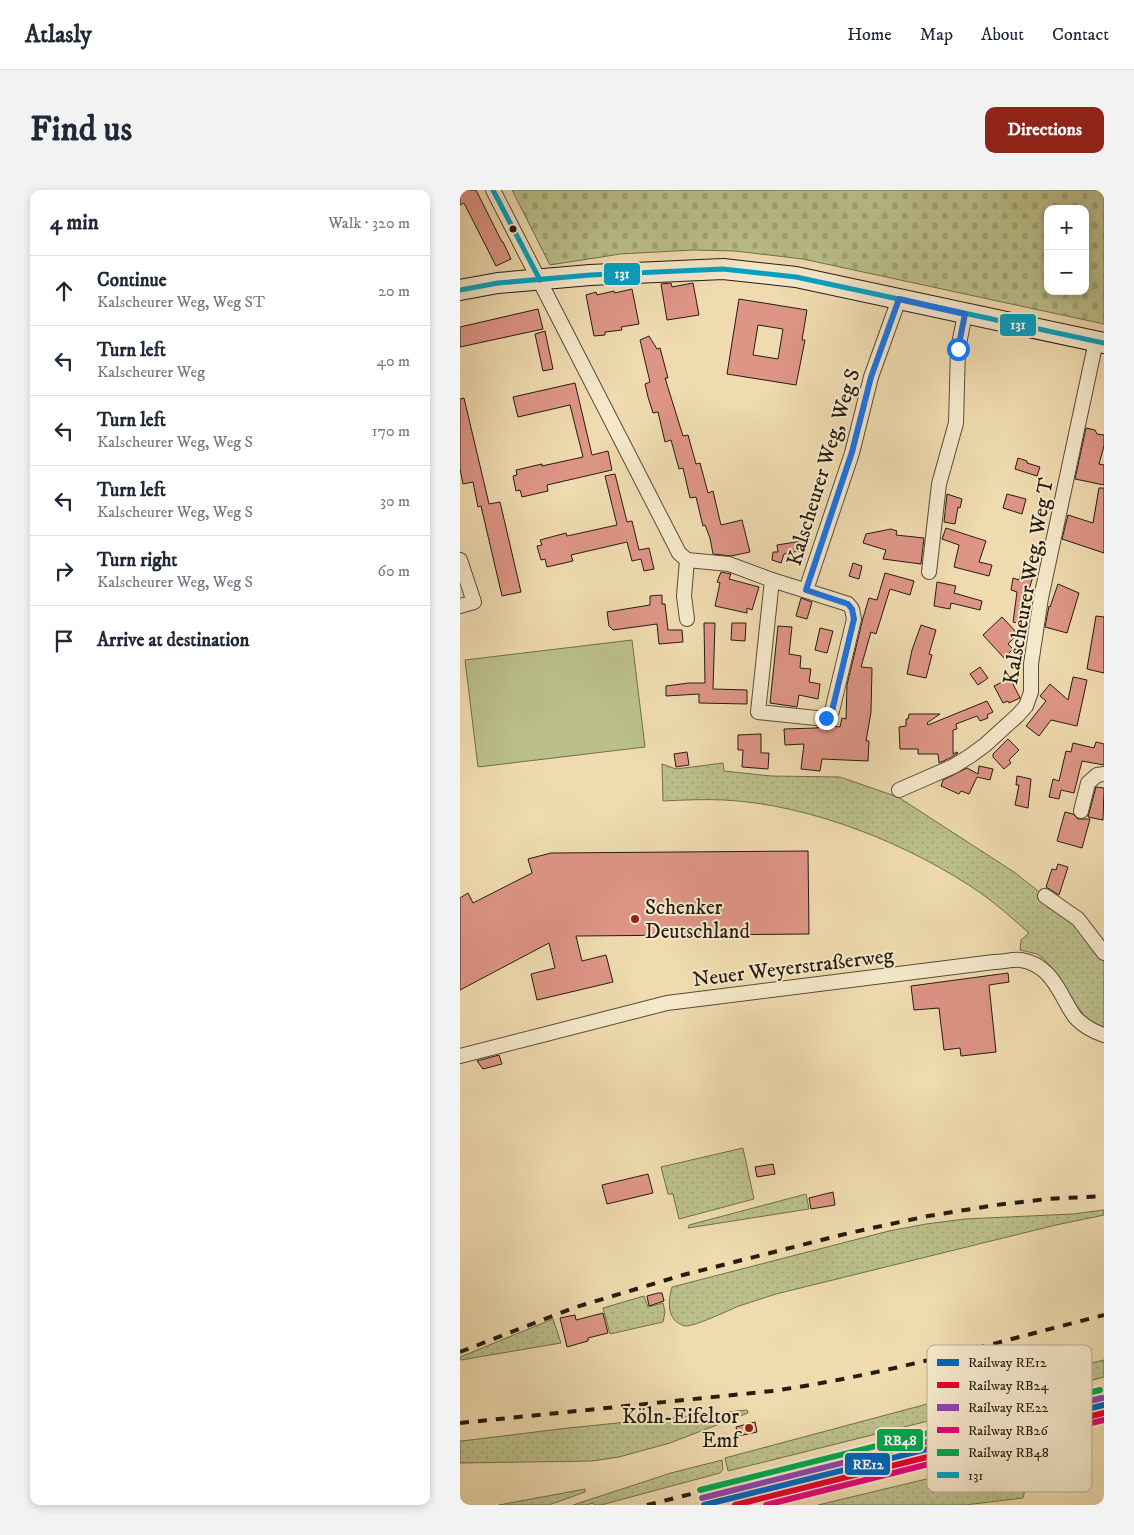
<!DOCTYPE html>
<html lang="en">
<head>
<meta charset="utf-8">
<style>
	body { margin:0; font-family:"IM FELL DW Pica",serif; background:#f2f2f3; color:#1f2937 }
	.controls { position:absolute; right:15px; top:15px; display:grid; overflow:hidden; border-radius:10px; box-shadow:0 2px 8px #0003 }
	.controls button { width:45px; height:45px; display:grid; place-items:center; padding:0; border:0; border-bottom:1px solid #e0e1e3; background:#fff; color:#1f2937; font:25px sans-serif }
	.stop { position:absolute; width:15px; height:15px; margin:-11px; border:4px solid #1a73e8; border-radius:50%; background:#fff }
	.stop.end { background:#1a73e8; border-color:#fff; box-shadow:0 1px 5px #0008 }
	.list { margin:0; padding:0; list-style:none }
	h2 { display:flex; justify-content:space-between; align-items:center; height:65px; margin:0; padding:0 20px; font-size:21px }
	h2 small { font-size:16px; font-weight:400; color:#747a83 }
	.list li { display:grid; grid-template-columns:32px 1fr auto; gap:15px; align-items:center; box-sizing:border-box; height:70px; padding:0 20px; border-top:1px solid #e0e1e3 }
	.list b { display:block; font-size:19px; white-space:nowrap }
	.list p { margin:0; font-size:16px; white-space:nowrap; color:#747a83 }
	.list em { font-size:16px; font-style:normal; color:#747a83 }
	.icon { flex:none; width:28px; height:28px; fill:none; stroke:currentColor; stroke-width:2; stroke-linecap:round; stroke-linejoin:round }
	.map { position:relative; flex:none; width:644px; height:1315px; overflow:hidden; border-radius:10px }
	header { display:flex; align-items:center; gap:30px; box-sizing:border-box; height:70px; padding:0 25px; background:#fff; border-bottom:1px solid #e0e1e3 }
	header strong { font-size:24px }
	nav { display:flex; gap:28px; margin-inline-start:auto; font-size:18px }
	.intro { display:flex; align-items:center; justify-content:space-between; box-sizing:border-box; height:120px; padding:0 30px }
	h1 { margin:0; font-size:35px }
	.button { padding:12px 22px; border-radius:10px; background:#8f2418; color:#fff; font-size:18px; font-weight:700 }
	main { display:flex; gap:30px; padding:0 30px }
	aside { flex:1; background:#fff; border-radius:10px; box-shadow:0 2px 8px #0003 }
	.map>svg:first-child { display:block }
</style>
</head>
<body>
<header>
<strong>Atlasly</strong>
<nav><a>Home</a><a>Map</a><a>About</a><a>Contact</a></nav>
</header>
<div class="intro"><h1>Find us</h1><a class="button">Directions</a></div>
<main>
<aside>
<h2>4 min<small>Walk · 320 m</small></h2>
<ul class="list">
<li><svg class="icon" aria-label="ahead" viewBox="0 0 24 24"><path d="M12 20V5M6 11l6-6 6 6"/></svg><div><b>Continue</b><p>Kalscheurer Weg, Weg ST</p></div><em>20 m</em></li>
<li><svg class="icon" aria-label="left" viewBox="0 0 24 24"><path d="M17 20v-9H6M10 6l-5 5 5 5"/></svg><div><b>Turn left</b><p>Kalscheurer Weg</p></div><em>40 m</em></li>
<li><svg class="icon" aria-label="left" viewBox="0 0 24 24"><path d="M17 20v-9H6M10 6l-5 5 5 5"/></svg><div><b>Turn left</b><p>Kalscheurer Weg, Weg S</p></div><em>170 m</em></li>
<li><svg class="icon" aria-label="left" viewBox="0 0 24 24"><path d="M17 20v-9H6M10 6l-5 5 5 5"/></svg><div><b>Turn left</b><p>Kalscheurer Weg, Weg S</p></div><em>30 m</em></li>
<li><svg class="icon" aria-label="right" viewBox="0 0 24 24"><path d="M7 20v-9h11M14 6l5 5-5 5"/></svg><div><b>Turn right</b><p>Kalscheurer Weg, Weg S</p></div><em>60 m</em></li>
<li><svg class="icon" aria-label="arrive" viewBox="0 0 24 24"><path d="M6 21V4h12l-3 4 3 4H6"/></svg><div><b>Arrive at destination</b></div></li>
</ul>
</aside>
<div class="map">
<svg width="644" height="1315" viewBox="0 0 644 1315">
	<defs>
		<pattern id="grass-dots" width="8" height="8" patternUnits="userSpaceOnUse" patternTransform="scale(1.25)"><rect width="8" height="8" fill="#bbc08a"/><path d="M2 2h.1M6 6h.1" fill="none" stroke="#a1a476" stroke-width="1.8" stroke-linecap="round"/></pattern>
		<pattern id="cemetery-stones" width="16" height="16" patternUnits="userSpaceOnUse" patternTransform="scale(1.25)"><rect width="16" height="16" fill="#bbc08a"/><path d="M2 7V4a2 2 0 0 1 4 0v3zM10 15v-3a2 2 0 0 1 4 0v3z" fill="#a1a476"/></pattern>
	</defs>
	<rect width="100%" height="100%" fill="#efdbaf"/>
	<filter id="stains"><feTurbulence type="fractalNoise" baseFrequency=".004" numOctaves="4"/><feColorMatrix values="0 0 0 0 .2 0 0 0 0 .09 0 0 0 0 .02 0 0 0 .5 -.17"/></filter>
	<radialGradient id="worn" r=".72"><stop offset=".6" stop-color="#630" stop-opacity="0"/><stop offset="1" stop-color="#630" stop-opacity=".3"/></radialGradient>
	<g fill="url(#grass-dots)" stroke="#706e4d">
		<path d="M263,573L264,581L311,586L380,587L438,607L554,682L619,733L644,769V841L641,840L625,827L584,769L577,764L560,760L561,750L569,743C554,730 539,716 522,704C452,655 350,614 264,610C244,609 224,610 203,611L202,574L216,579Z"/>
		<path d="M283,958L294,1009L219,1029L213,1004H208L201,977Z"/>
		<path d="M346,1004L349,1019L228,1038L229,1035Z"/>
		<path d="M644,1020V1025L596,1035L316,1104C304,1108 291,1112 279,1116C269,1120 234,1137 225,1136C206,1131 208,1111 212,1097L429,1041L466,1034L505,1029L613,1024Z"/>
		<path d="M184,1106L188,1117L203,1113L205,1122L203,1132L150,1144L143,1118Z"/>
		<path d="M93,1129L101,1153L1,1170L0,1167Z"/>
		<path d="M644,1170V1187L268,1281L265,1268L471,1213Z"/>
		<path d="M287,1220L288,1223L210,1253L159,1267L132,1271L0,1273V1251H2L108,1238Z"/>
		<path d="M566,1263L571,1276L563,1308L505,1315H358L529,1274Z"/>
		<path d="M262,1270L263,1279L260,1283L141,1315H134L133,1313L126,1315H113L211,1283Z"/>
		<path d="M125,1299V1302L89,1315H39Z"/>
	</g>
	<path fill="url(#cemetery-stones)" stroke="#706e4d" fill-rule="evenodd" d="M52,0H644V134L343,69L275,61L233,60L160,64L90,75ZM588,19H625V101H588Z"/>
	<path fill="#bbc08a" stroke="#706e4d" d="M172,450L185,557L18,577L5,470Z"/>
	<g fill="#de9586" stroke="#251c10" fill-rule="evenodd">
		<path d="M0,0H16L42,52H43L51,69L36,76L4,13L0,15Z"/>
		<path d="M211,93L212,97L233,93L239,125L207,130L201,94Z"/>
		<path d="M172,99L179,134L161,137L162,140L145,142V145L134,146L126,105L136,102L137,105L154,101L155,103Z"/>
		<path d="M279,109L347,120L342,150H345L336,195L267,184ZM298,135L323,139L318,169L293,165Z"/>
		<path d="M78,119L83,139L0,157V137Z"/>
		<path d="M85,141L93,179L83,181L75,144Z"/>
		<path d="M189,146L197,159L200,158L208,188H205L223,246L228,245L236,274L240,273L248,303L253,301L261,335L282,330L290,362L271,366L253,364L250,348L245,335L243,336L236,307L230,308L223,278L219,279L211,250L205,252L198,222L193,223L188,207L185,194L190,192L180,150Z"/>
		<path d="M115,193L132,265L148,261L152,280L87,295L88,301L62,307L60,300L56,301L53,286L57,285L56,280L82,274V276L123,267L110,215L58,227L53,207Z"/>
		<path d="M4,208L29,314L40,312L61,402L42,406L21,316L18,317L13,292L3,294L0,279V209Z"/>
		<path d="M626,238L635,240L637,244L644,245V256L639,274L644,275V295L615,289Z"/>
		<path d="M558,268L567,271V273L580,277L577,286L555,279Z"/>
		<path d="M155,284L167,332L172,331L179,360L189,358L194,379L184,381L181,369L172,371L167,352L111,365L113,371L87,377L85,369L81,370L77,356L82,355L80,350L106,343L107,346L157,335L145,286Z"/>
		<path d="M639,298H644V363L602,349L608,325L633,333Z"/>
		<path d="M487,304L502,309L500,318L498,317L495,334L484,332Z"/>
		<path d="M547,304L566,309L562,324L543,318Z"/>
		<path d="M486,338L526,351L519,372L532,375L529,386L494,377L499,355L482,349Z"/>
		<path d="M431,339L437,341L436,345L464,348L461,374L423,369L426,360L403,353L406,344Z"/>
		<path d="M342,351L344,360L324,364L321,373L312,370L313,362H318L317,355Z"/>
		<path d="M393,373L402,376L399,389L389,386Z"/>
		<path d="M563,376L575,380L566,409L571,410L569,426L561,424L558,433L553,432L557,402L551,400L553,388L559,390Z"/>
		<path d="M261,382L271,384L269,389L299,397L292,420L287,418V423L255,416L260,393L257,392Z"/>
		<path d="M425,383L454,391L450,405L430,399L416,444L411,442L401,477L412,478L411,522L406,551H409L408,571L362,569L360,581L341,579L344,554L325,555L324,539L357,538V537L366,538L371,536L380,537L382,528L386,529L387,495L403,428L409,408L417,410Z"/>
		<path d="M477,392L496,396L494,403L522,411L520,420L491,413L490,419L474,416Z"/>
		<path d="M598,394L619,403L607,443L585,437L589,416L590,417Z"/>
		<path d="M202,405V414H205L208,440H222L223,452L199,454L197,434L153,440L149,436L147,422L190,415V406Z"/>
		<path d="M341,408L352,412L347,429L336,426Z"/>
		<path d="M636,426L644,427V483L627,479Z"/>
		<path d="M542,427L558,444L548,454L553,459L544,468L523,445Z"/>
		<path d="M244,433H255L253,499L287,500V514L239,513V504L206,506V496L229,493H245Z"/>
		<path d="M272,433H286L285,451L271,450Z"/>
		<path d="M461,435L476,440L469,464L472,465L466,488L447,484L452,460Z"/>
		<path d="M318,436L332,437L329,464L341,466L340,478L351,479L349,492L360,494L358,509L339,505L337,517L310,513Z"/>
		<path d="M360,438L373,441L367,463L355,460Z"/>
		<path d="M520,477L528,488L518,495L510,484Z"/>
		<path d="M613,487L627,490L617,536L591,530L579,546L566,536L586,511L580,506L590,494L608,510Z"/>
		<path d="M550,488L560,508L549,513L548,511L543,513L534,496Z"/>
		<path d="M527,511L533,522L527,525L528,528L520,531L517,526L496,534L497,539L493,540V564L497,562L498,563L490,568L479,573L478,564H458V559H440L439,537L446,536V529H448L449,524H480L467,533L468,535Z"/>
		<path d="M301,544V563H309L308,579L282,577L283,560H278V545Z"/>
		<path d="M548,549L559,560L549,570L551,573L544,579L533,567V564Z"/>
		<path d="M636,552L644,554V575L622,571L614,603L601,600L599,609L589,607L593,589L599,591L606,561L611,562L613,553L634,558Z"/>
		<path d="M227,562L229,575L216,577L214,564Z"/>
		<path d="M519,576L533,579L530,590L517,587L509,604L501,601L499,604L481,596L483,590L507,578L518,584Z"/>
		<path d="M557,586L571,589L568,618L555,615L559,595H556Z"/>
		<path d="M636,597L644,598L643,630L628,627Z"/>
		<path d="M605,622L613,624L618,629H630L622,658L597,651Z"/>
		<path d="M348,661L349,744L116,746L122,771L146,765L153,792L77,810L71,784L95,778L89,753L0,800V708L8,703L13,713L72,683L68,669L91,663Z"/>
		<path d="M598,674L608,677L599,705L586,697L592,679L596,680Z"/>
		<path d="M548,783L549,792L529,795L536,862L501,866L500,858L484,860L479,818L454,820L451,796Z"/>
		<path d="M39,865L42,874L23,879L17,871Z"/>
		<path d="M313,974L315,984L297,987L295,977Z"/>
		<path d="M188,984L193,1003L147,1014L142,995Z"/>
		<path d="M373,1002L375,1015L351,1019L349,1008Z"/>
		<path d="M198,1103H202L204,1111L189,1116L187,1106Z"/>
		<path d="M143,1123L148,1143L128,1148V1151L107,1157L100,1128L115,1125L116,1130Z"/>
		<path d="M295,1232L297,1242L278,1246L276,1237Z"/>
	</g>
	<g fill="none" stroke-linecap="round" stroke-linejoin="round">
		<g stroke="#584c38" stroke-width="16">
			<g id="street">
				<path d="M33,0L219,363L227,370"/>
				<path d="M0,370L14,412L0,416"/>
				<path d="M227,370L269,374L312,390"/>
				<path d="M227,370L224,406L227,429"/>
				<path d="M469,382L479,294L496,233L498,159L505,124"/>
				<path d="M312,390L388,414L392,419L394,429L372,521L366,529L298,522Z"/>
				<path d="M346,400L392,263L411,187L439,109"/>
				<path d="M439,600L494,576L510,566L525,555L558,525L566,516L571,502V474L581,408L636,151"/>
				<path d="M621,621L628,593L637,585L644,584"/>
				<path d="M585,706L618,729L644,763"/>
				<path d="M0,866L207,813L534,772C543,772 553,769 561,770C593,775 600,806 615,827C622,835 634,842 644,845"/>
			</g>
		</g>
		<g stroke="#251c10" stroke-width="22">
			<path id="secondary" d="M0,100L38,93L130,85L263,79L336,87L644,153"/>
		</g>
		<use href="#street" stroke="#f5e8cb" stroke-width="14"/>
		<use href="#secondary" stroke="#f5e8cb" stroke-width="20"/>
		<g stroke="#251c10" stroke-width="4" stroke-dasharray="9 9" stroke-linecap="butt">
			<path d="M0,1162L116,1117L223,1085L389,1043L468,1026L536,1015L587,1009L644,1006"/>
			<path d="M0,1233L312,1201C425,1185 534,1153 644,1125"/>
			<path d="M187,1315L644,1201"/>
		</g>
		<g stroke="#f5e8cb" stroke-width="9">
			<g id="bus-1">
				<path d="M33,0L80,90"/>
				<path d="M0,100L38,93L130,85L263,79L336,87L644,153"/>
			</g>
		</g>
		<use href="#bus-1" stroke="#02a2c4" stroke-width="5"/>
		<g stroke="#f5e8cb" stroke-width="10">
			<path id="rail-1" d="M244,1315L644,1215"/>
		</g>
		<g stroke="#f5e8cb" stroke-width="10">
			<path id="rail-2" d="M275,1315L644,1223"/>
		</g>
		<g stroke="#f5e8cb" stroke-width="10">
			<path id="rail-3" d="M242,1308L642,1208"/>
		</g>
		<g stroke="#f5e8cb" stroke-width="10">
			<path id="rail-4" d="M306,1315L644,1230"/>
		</g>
		<g stroke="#f5e8cb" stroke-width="10">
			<path id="rail-5" d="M240,1300L640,1200"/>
		</g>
		<use href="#rail-1" stroke="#0065bd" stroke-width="6"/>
		<use href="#rail-2" stroke="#e4002b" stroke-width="6"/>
		<use href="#rail-3" stroke="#8e44ad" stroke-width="6"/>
		<use href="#rail-4" stroke="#e5007d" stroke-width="6"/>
		<use href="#rail-5" stroke="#00a651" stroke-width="6"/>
	</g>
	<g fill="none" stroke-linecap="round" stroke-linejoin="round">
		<path stroke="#1a73e8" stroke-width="6" d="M366,528L372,521L394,429L392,419L388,414L346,400L392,262L411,187L439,109L505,124L498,159"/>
	</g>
	<circle fill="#251c10" stroke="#f5e8cb" stroke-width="2" cx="53" cy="39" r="4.5"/>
	<g fill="#8f2418" stroke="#f5e8cb" stroke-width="2">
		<circle cx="175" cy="729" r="5"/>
		<circle cx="289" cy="1238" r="5"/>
	</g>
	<g text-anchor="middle" stroke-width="4" stroke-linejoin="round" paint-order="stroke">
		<g font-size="21" fill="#251c10" stroke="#f5e8cb">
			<text transform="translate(363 277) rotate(-73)" y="7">Kalscheurer Weg, Weg S</text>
			<text transform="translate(568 391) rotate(-80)" y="7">Kalscheurer Weg, Weg T</text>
			<text transform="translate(333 777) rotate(-7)" y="7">Neuer Weyerstraßerweg</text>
		</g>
		<g font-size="21" fill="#251c10" stroke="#f5e8cb" text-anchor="start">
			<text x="185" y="724">Schenker<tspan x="185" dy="24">Deutschland</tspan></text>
			<text x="279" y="1233" text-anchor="end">Köln-Eifeltor<tspan x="279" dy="24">Emf</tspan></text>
		</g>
	</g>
	<rect x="467" y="1155" width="165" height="147" rx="8" fill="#f5e8cb" stroke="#b7ab93" stroke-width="1"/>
	<rect x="477" y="1169" width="22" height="7" fill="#0065bd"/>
	<rect x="477" y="1192" width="22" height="6" fill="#e4002b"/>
	<rect x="477" y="1214" width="22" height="7" fill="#8e44ad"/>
	<rect x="477" y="1237" width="22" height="6" fill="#e5007d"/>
	<rect x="477" y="1259" width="22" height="7" fill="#00a651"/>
	<rect x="477" y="1282" width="22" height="6" fill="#02a2c4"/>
	<g font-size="14" fill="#251c10">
		<text x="508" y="1177">Railway RE12</text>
		<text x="508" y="1200">Railway RB24</text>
		<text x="508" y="1222">Railway RE22</text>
		<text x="508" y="1245">Railway RB26</text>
		<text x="508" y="1267">Railway RB48</text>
		<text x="508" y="1290">131</text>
	</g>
	<g stroke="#f5e8cb" stroke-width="2">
		<rect x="143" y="72" width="38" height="24" rx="5" fill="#02a2c4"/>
		<rect x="539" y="123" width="38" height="24" rx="5" fill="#02a2c4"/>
		<rect x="416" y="1238" width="48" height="24" rx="5" fill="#00a651"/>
		<rect x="384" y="1262" width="47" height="24" rx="5" fill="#0065bd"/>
	</g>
	<g font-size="14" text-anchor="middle" font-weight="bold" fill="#fff">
		<text x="162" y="88">131</text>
		<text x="558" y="139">131</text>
		<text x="440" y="1255">RB48</text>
		<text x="408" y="1279">RE12</text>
	</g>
	<rect width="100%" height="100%" filter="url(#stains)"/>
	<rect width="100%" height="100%" fill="url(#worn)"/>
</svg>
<div class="controls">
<button>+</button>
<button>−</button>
</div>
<div class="stop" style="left:498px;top:159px"></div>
<div class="stop end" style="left:366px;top:528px"></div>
</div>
</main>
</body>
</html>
